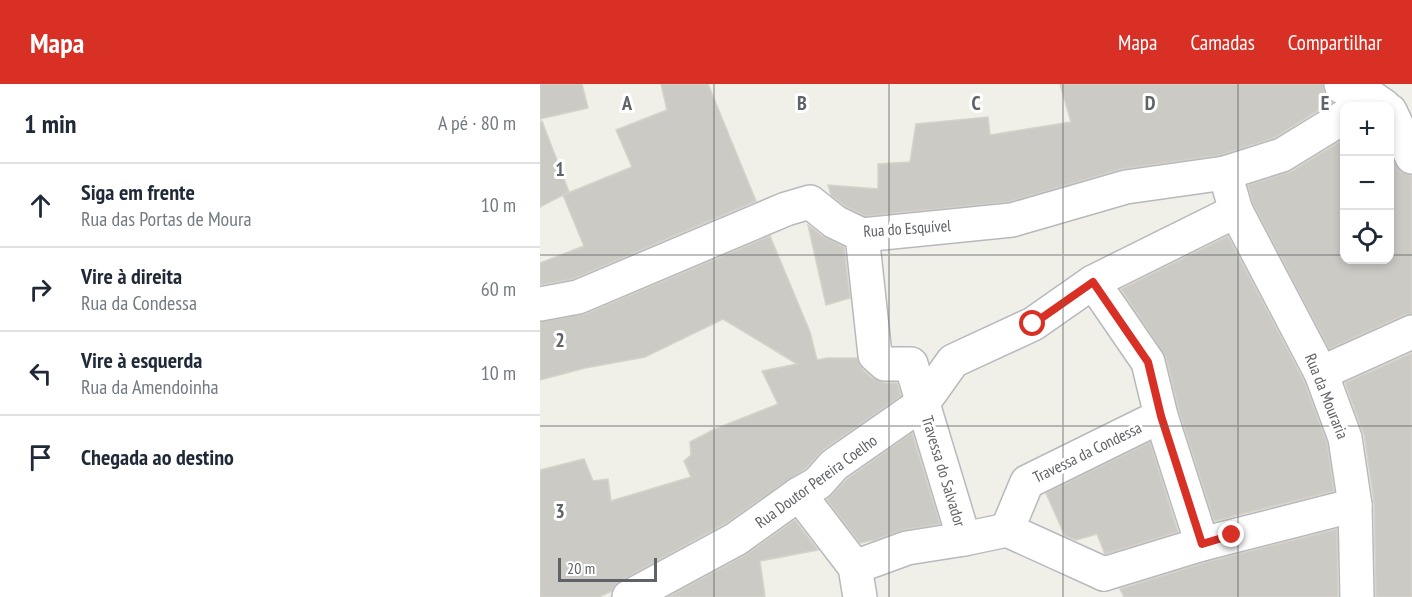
<!DOCTYPE html>
<html lang="pt">
<head>
<meta charset="utf-8">
<style>
	body { margin:0; font-family:"PT Sans Narrow",sans-serif; background:#f2f2f3; color:#1f2937 }
	.controls { position:absolute; right:18px; top:18px; display:grid; overflow:hidden; border-radius:12px; box-shadow:0 3px 9px #0003 }
	.controls button { width:54px; height:54px; display:grid; place-items:center; padding:0; border:0; border-bottom:2px solid #e0e1e3; background:#fff; color:#1f2937; font:30px sans-serif }
	.scale { position:absolute; left:18px; bottom:15px; width:99px; box-sizing:border-box; padding-left:6px; border:3px solid #5f6267; border-top:0; font-size:16px; line-height:21px; white-space:nowrap; color:#5f6267; -webkit-text-stroke:4px #fff; paint-order:stroke }
	.stop { position:absolute; width:18px; height:18px; margin:-14px; border:4px solid #d93025; border-radius:50%; background:#fff }
	.stop.end { background:#d93025; border-color:#fff; box-shadow:0 2px 6px #0008 }
	.list { margin:0; padding:0; list-style:none }
	h2 { display:flex; justify-content:space-between; align-items:center; height:78px; margin:0; padding:0 24px; font-size:26px }
	h2 small { font-size:20px; font-weight:400; color:#747a83 }
	.list li { display:grid; grid-template-columns:39px 1fr auto; gap:18px; align-items:center; box-sizing:border-box; height:84px; padding:0 24px; border-top:2px solid #e0e1e3 }
	.list b { display:block; font-size:22px; white-space:nowrap }
	.list p { margin:0; font-size:20px; white-space:nowrap; color:#747a83 }
	.list em { font-size:20px; font-style:normal; color:#747a83 }
	.icon { flex:none; width:33px; height:33px; fill:none; stroke:currentColor; stroke-width:2; stroke-linecap:round; stroke-linejoin:round }
	.map { position:relative; flex:none; width:872px; height:513px; overflow:hidden }
	header { display:flex; align-items:center; gap:36px; box-sizing:border-box; height:84px; padding:0 30px; background:#d93025; color:#fff }
	header strong { font-size:28px }
	nav { display:flex; gap:33px; margin-inline-start:auto; font-size:21px }
	main { display:flex }
	aside { flex:1; background:#fff }
	.map>svg:first-child { display:block }
</style>
</head>
<body>
<header>
<strong>Mapa</strong>
<nav><a>Mapa</a><a>Camadas</a><a>Compartilhar</a></nav>
</header>
<main>
<aside>
<h2>1 min<small>A pé · 80 m</small></h2>
<ul class="list">
<li><svg class="icon" aria-label="ahead" viewBox="0 0 24 24"><path d="M12 20V5M6 11l6-6 6 6"/></svg><div><b>Siga em frente</b><p>Rua das Portas de Moura</p></div><em>10 m</em></li>
<li><svg class="icon" aria-label="right" viewBox="0 0 24 24"><path d="M7 20v-9h11M14 6l5 5-5 5"/></svg><div><b>Vire à direita</b><p>Rua da Condessa</p></div><em>60 m</em></li>
<li><svg class="icon" aria-label="left" viewBox="0 0 24 24"><path d="M17 20v-9H6M10 6l-5 5 5 5"/></svg><div><b>Vire à esquerda</b><p>Rua da Amendoinha</p></div><em>10 m</em></li>
<li><svg class="icon" aria-label="arrive" viewBox="0 0 24 24"><path d="M6 21V4h12l-3 4 3 4H6"/></svg><div><b>Chegada ao destino</b></div></li>
</ul>
</aside>
<div class="map">
<svg width="872" height="513" viewBox="0 0 872 513">
	<rect width="100%" height="100%" fill="#f0f0e8"/>
	<g fill="#cccac5" stroke="#d5d3c7" stroke-width="1.5">
		<path d="M0,0H42L48,24L0,35Z"/>
		<path d="M121,0H168L216,117L33,195L0,201V179L44,162L23,111L92,83L76,46L127,26Z"/>
		<path d="M520,0H783L784,9L792,18L734,54L681,71L581,85L468,118L325,132L305,122L291,111L288,101L338,105V80L370,78L376,40L448,33L450,51L531,38Z"/>
		<path d="M2,37L29,108L0,123V38Z"/>
		<path d="M804,55V176H849V69L861,88L872,92V230L864,231L789,265L713,120L708,101L752,87Z"/>
		<path d="M268,141L284,153L304,163L310,214L286,221Z"/>
		<path d="M230,152L270,248L277,276L288,274H317L322,285L332,294L344,299H357L361,312L283,366L266,384L186,439L80,497L72,507L59,513H0V386L44,375L53,397L68,395L71,417L151,393L144,377L151,371L150,358L175,345L238,320L222,287L257,280L183,235L105,273L45,284L0,296V238L45,230Z"/>
		<path d="M688,152L764,297L787,359L794,407L674,437L639,327L626,273L581,205Z"/>
		<path d="M872,269V513H836L834,418L824,351L805,299Z"/>
		<path d="M372,349L400,440L364,446L334,456L320,459L287,416L307,395Z"/>
		<path d="M610,358L638,448L565,470L557,450L536,456L525,452L506,409Z"/>
		<path d="M255,436L278,466L220,477L225,513H128L205,471Z"/>
		<path d="M797,445L798,513H584L580,505L667,478Z"/>
	</g>
	<g fill="none" stroke-linecap="round" stroke-linejoin="round">
		<g stroke="#b8b9be" stroke-width="36">
			<g id="minor">
				<path d="M801,0L802,3L834,15L844,22"/>
				<path d="M850,27L872,73"/>
				<path d="M696,127L781,289L805,354L815,421L817,513"/>
				<path d="M322,151L335,271L345,280H371L424,455"/>
				<path d="M553,198L608,278L621,332L662,460"/>
				<path d="M0,220L38,213L246,125L270,118L295,138L322,151L472,136L586,103L685,89L742,71L804,33"/>
				<path d="M781,289L872,248"/>
				<path d="M259,410L315,483L320,513"/>
				<path d="M467,446L487,398L621,332"/>
				<path d="M315,483L367,464L424,455L467,446L564,490"/>
				<path d="M564,490L662,460L815,421"/>
				<path d="M89,513L196,455L259,410L278,399L294,381L383,319L413,277L493,240L553,198L696,127L685,89"/>
			</g>
		</g>
		<use href="#minor" stroke="#fff" stroke-width="33"/>
	</g>
	<g fill="none" stroke-linecap="round" stroke-linejoin="round">
		<path stroke="#d93025" stroke-width="8" d="M493,240L553,198L608,278L621,332L662,460L692,451"/>
	</g>
	<path fill="none" stroke="#5f6267" stroke-width="1.5" stroke-opacity="0.55" d="M174,0V513M349,0V513M523,0V513M698,0V513M0,171H804M850,171H872M0,342H872"/>
	<g text-anchor="middle" stroke-width="6" stroke-linejoin="round" paint-order="stroke">
		<g font-size="16" fill="#5f6267" stroke="#fff">
			<text transform="translate(367 144) rotate(-4)" y="6">Rua do Esquível</text>
			<text transform="translate(787 312) rotate(68)" y="6">Rua da Mouraria</text>
			<text transform="translate(547 368) rotate(-26)" y="6">Travessa da Condessa</text>
			<text transform="translate(404 387) rotate(73)" y="6">Travessa do Salvador</text>
			<text transform="translate(276 397) rotate(-36)" y="6">Rua Doutor Pereira Coelho</text>
		</g>
	</g>
	<g font-size="20" text-anchor="middle" font-weight="bold" fill="#5f6267" stroke="#fff" stroke-width="6" stroke-linejoin="round" paint-order="stroke">
		<text x="87" y="26">A</text>
		<text x="262" y="26">B</text>
		<text x="436" y="26">C</text>
		<text x="610" y="26">D</text>
		<text x="785" y="26">E</text>
		<text x="20" y="92">1</text>
		<text x="20" y="263">2</text>
		<text x="20" y="434">3</text>
	</g>
</svg>
<div class="controls">
<button>+</button>
<button>−</button>
<button><svg class="icon" aria-label="locate" viewBox="0 0 24 24"><circle cx="12" cy="12" r="6"/><path d="M12 2v4M12 18v4M2 12h4M18 12h4"/></svg></button>
</div>
<div class="scale">20 m</div>
<div class="stop" style="left:493px;top:240px"></div>
<div class="stop end" style="left:692px;top:451px"></div>
</div>
</main>
</body>
</html>
